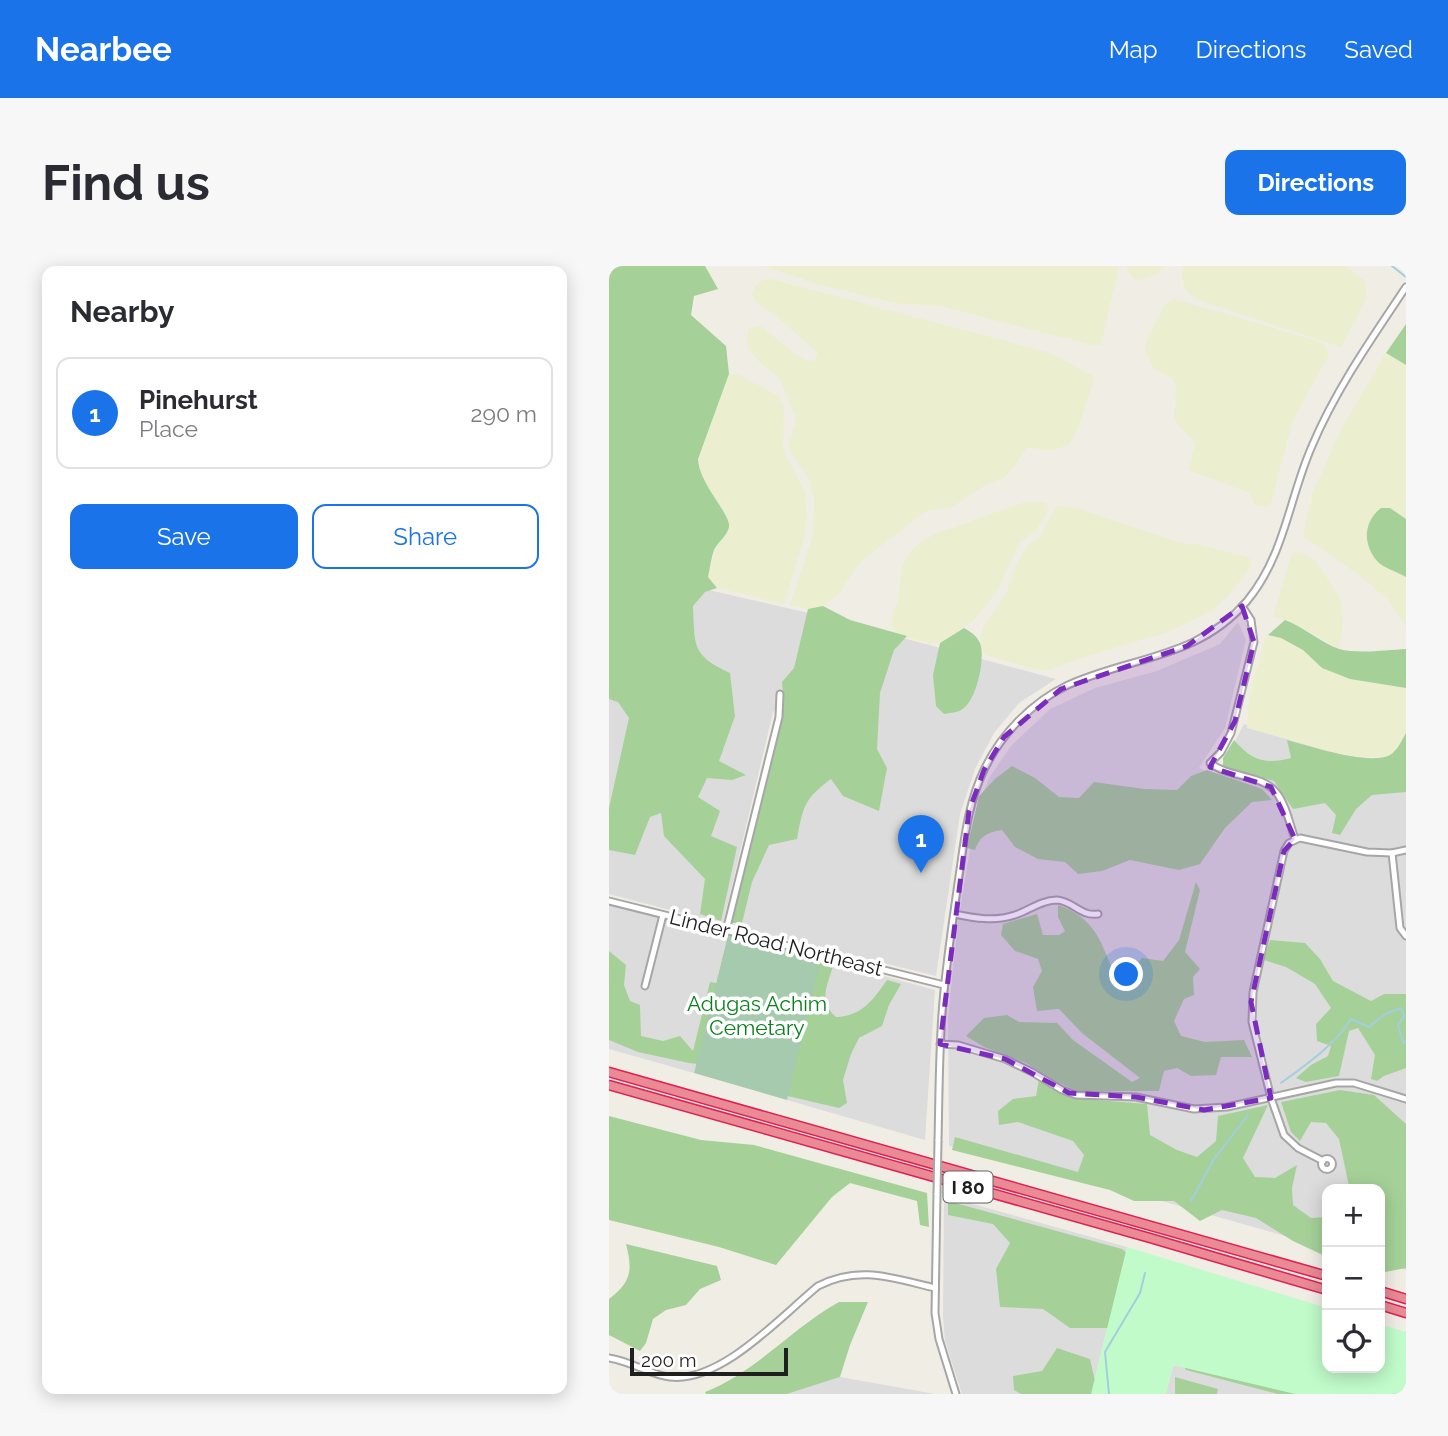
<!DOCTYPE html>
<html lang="en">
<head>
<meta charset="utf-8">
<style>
	body { margin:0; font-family:Raleway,sans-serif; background:#f7f7f7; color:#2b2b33 }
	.controls { position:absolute; right:21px; bottom:21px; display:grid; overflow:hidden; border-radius:14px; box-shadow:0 4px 18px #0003 }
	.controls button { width:63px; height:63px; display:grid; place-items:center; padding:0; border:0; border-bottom:2px solid #e1e1e2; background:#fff; color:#2b2b33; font:35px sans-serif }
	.scale { position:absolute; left:21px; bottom:18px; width:158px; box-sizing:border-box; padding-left:7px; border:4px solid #1f1f1f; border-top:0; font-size:19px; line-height:24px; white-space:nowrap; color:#1f1f1f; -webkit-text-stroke:5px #fff; paint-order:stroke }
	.you { position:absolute; left:518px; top:709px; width:24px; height:24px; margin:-18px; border:5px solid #fff; border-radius:50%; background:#1a73e8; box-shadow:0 0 0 10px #1a73e833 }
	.badge { display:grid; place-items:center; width:46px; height:46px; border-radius:50%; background:#1a73e8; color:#fff; font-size:23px; font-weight:700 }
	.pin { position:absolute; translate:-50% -58px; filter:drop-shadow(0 2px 4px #0008) }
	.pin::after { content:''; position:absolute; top:37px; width:24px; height:21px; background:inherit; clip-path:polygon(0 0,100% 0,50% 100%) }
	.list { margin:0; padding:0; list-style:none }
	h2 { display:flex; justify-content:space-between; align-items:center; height:91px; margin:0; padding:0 28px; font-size:30px }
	h2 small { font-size:23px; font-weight:400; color:#7c7c81 }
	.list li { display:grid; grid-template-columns:46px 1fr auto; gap:21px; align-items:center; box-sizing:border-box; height:112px; margin:0 14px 14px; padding:0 14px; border:2px solid #e1e1e2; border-radius:14px }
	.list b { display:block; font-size:26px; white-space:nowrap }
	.list p { margin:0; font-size:23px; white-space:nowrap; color:#7c7c81 }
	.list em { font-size:23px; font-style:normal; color:#7c7c81 }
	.actions { display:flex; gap:14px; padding:21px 28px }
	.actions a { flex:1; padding:16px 0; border:2px solid #1a73e8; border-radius:14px; text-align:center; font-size:24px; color:#1a73e8 }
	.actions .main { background:#1a73e8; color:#fff }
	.icon { flex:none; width:38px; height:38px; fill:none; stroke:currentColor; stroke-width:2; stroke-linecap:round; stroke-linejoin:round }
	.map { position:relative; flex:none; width:797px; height:1128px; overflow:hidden; border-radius:14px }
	header { display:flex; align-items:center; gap:42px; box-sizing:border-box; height:98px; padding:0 35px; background:#1a73e8; color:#fff }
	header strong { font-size:33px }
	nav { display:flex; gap:38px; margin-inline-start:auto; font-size:24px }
	.intro { display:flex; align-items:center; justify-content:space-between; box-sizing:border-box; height:168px; padding:0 42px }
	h1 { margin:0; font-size:49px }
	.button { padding:18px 32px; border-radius:14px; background:#1a73e8; color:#fff; font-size:24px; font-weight:700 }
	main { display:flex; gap:42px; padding:0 42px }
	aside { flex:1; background:#fff; border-radius:14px; box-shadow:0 4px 18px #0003 }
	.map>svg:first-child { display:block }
</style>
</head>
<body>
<header>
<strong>Nearbee</strong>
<nav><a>Map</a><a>Directions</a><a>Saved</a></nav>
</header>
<div class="intro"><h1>Find us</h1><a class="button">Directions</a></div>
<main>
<aside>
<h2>Nearby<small></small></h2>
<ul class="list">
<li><span class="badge">1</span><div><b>Pinehurst</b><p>Place</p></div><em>290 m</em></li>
</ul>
<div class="actions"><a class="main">Save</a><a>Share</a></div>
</aside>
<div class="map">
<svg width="797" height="1128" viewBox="0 0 797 1128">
	<rect width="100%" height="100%" fill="#f0ede5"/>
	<g fill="#dddcdc">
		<path d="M57,314L204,348L447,413L410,437L385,467L366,503L351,548L327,710L125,660L178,432L164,446L114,658L0,628V336Z"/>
		<path d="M629,356L637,374L616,462L590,502L620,516L625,496L616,494L635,458L797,503V1004L771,997V923H718V982L521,926L340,880L339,752L349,656L367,547L380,512L402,480L441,443L486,422L548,405L611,378Z"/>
		<path d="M0,639L119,669L85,807L0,783Z"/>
		<path d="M212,693L326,724L316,874L178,834Z"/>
		<path d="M335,930L518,981L482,1128H353L336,1075L334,1051Z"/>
		<path d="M564,1099L686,1128H557Z"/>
		<path d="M231,1111L326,1128H178Z"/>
	</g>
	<g fill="#ebefd0">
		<path d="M156,0H510L492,79H482L331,40L285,37L208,18Z"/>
		<path d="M518,0H555L549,8L531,14L524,11L519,6Z"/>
		<path d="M573,0H736L756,15L758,32L732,81L586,33L574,20Z"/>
		<path d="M162,13L442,87L486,111L468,166L460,178L443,185L418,181L405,201L395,212L375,220L343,241L317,245L251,296L230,328L214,340L199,343L181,339L203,273L206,236L200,214L183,188L179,178L187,153L171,113L150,96L140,83L138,72L140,63L152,60L186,88L199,95H205L209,87L162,46L147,37L143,28L146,20L154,14Z"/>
		<path d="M565,33L709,75L716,80L719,86L718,93L693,137L682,160L663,235L658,241L645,239L641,227L579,204L586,179L583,173L568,158L565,151L567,118L563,112L545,103L536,85L537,76L555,39Z"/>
		<path d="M777,87L797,99V253L781,242L769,296L797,311V359L778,333L754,312L694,270L703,228L732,163Z"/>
		<path d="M120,108L130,109L170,130L175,140L174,184L196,226L198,252L195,273L175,338L108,322L99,311L106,284L116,269L119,252L94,216L89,203V193Z"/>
		<path d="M429,235L438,238L439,246L427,264L410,278L389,324L364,355L331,377H319L288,368L282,360L284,345L289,336L293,299L305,282L314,274L329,267L416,236Z"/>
		<path d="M448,239L471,243L572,277L587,278L641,292L642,301L621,328L601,346L559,366L472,392L440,404H428L379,390L373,385L371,377L374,360L397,328L406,300L420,278L430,272Z"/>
		<path d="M691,286L707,295L731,332L734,356L730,383L691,360L664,350L683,287Z"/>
		<path d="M657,369L672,372L694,384L713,402L741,413L797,422V467L784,488L775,491H740L638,462L640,431Z"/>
	</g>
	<g fill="#a5d198">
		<path d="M0,0H96L109,23L85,30L82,49L117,80L120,108L89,193C90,218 122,248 120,261C118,270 109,276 105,284C102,292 101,302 99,311L108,322L96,326L84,340C86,379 82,389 121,407L126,450L110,495L137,509L123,514L98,512L89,531L111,545L102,570L128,581L112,655L91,648L96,613L55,570L52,547L41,551L26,589L0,584V542L20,452L9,436L0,433Z"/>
		<path d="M797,58V99L777,87Z"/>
		<path d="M772,242H781L797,253V311C789,306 774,302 768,295C753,277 755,255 772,242Z"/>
		<path d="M214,340L241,354L298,370L285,384L271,427L268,483L278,502L270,545L234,530L222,513C195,533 194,541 188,573L160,579L143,616L133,657H122L175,441L173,416L185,402L199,343Z"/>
		<path d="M676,354C695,361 714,378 730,383C749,388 778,384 797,383V422L741,413L713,402L694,384L672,372L659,369Z"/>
		<path d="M355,362C362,366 367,369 371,377C377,392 367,437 352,444C347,447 339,447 335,448L327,440L324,409L331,377Z"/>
		<path d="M797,467V526L763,529L747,543L731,569L723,567L727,549L716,537L684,543L665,515L614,501V492L625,474C642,494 656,499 682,492L678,474C700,480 761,500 781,489C788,485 793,474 797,467Z"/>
		<path d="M403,500L426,512L450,531L470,532L485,516L535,523L568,524L582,510L598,504L653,523L663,534L643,536L616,562L591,598L570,604L521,594L493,605L469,608L456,596L429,593L406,581L393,564C379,566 371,570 366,584L358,582L370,530L386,513Z"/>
		<path d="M587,616L591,624L576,686L591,703L584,711L585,729L575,733L565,755L572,770L596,776L635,774L643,791H612L607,809L582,810L568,802L555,805L550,825H469L448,816L417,797L375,781L357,770L375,752L398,749L410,756L448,757L464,774L523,816L531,812L473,767L450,743L428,745L424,721L433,705L429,693L406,685L392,669L394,658L428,648L434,669H450L456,665L449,651V639C482,651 490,669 502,700L520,706L533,692L554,695L570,674Z"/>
		<path d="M661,674L696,677L711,693L724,715L762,735L775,728H797V802L775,810L768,815L762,813L766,789L749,762L740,765L730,810L697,816L687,812L702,799L719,790L722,780L708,775L707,758L722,742L706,718L677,701L655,694Z"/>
		<path d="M0,685L17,699L15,719L21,735L31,739L32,770L54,775L71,770L84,785L101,716L127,721L186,690L224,700C218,721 209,735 227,751C253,750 264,734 278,714L292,718L280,739L273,760L250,772L242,788L234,814L238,837L230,842L145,822L115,801L80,797L29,786L0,774Z"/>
		<path d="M430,814L462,832L538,838L541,869L568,884L588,891L607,875L609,850L659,839L634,892L646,911L666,912L688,899L683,922L684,939L702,952L718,951V991L684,975L647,952L613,944L591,955L565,935H525L501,924L343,884L346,871L469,906L475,889L464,875L409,856L390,859L389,845L404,833L427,830Z"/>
		<path d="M731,824L765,829L797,858V1002L771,1007V923H742L740,920L730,873L717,857L702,856L691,875L682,866L672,836Z"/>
		<path d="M0,850L92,874L145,879L318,927L320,961L311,959L308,935L241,917L223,931L167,999L110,981L0,954Z"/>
		<path d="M339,935L513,983L526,994L718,1102H771L797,1128H669L577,1104L560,1075L505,1062H461L434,1043L391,1041L387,1003L401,977L384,958L339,949Z"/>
		<path d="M17,978L108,1000L112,1014L91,1023L77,1039L57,1044L44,1053L37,1077L31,1085L0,1069V1033C22,1016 24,1005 17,978Z"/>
		<path d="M230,1036H259L241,1079L231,1111L178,1128H97L96,1126C147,1106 183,1062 230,1036Z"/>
		<path d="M448,1082L481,1093L489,1128H412L405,1124L404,1110L433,1105Z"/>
		<path d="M566,1111L609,1123L608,1128H566Z"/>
	</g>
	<path fill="#a5caad" d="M119,669L212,693L178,834L85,807Z"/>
	<path fill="#c1fbca" d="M518,981L718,1042V1102H771V1058L797,1066V1128H686L564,1099L557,1128H482Z"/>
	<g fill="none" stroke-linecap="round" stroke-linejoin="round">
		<g stroke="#a4cddf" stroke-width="2">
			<path d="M783,0L797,11"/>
			<path d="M672,817C698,798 725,780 742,753L760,761L776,748L792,742L795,750L789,759L794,777L797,775"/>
			<path d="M582,935L605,893L639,849"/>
			<path d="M500,1128L496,1086L531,1027L536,1007"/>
		</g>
		<g stroke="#a6a6a6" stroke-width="9">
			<g id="minor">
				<path d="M633,340L642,354L645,376L622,467L612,486L601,497C620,512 652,508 667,526C677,538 681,559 686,573"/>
				<path d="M783,587L791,662L797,670"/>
				<path d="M0,635L335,719"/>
				<path d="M345,648C365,652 385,656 406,649C419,645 432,634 448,634C464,635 472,651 489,648"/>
				<path d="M117,665L170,451L171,428"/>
				<path d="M36,720L54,649"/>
				<path d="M331,778L349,779L396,793L423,806L453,824L467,829L527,831L585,843L618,841L727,817H745L797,833"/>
				<path d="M329,875C330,832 330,790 333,748C336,704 343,660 349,617C355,578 358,539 375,504C392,468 423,436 459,419C523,390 589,393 638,335C676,289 680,232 703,180C727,123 763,72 797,21"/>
				<circle cx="718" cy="898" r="5.5"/>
				<path d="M714,895L689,882L675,869L662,832L643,756L644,726L675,585L680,577L691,572L758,586L783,587L797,584"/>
				<path d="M328,927L326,1047L330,1073L347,1128"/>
				<path d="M0,1092C22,1095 41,1109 61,1111C112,1117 171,1051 209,1020C250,999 283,1012 326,1022"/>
			</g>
		</g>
		<g stroke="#e02054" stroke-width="11">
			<g id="highway">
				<path d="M0,806L718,1010"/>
				<path d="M0,819L541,972L718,1024"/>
				<path d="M771,1025L797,1033"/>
				<path d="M771,1039L797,1047"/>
			</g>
		</g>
		<use href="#minor" stroke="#fff" stroke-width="5"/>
		<use href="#highway" stroke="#e98a95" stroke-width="8"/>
		<g stroke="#a6a6a6" stroke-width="9" stroke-linecap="butt">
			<path id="minor-bridge" d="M328,927L329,875"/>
		</g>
		<use href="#minor-bridge" stroke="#fff" stroke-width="5"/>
	</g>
	<path fill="#7b2cbf" fill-opacity="0.2" stroke="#7b2cbf" stroke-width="5" stroke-dasharray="14 9" stroke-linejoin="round" d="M633,340L645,376L626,455L601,501L662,521L686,573L675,585L642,736L662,832L595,844L527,831L460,827L396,793L331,778L360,545L375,504L395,471L452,423L578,380Z"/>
	<g text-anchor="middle" stroke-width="7" stroke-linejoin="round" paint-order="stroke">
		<rect fill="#fff" stroke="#626262" stroke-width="2" x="334.5" y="905.5" width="49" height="31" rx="5"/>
		<g font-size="19" font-weight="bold" fill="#1f1f1f">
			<text x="359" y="928">I 80</text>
		</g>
		<g font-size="21" fill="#1f1f1f" stroke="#fff">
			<text transform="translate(167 677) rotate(14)" y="7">Linder Road Northeast</text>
		</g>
		<g font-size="21" fill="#08821b" stroke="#fff">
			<text x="148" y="745">Adugas Achim<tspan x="148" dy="24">Cemetary</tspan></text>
		</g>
	</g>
</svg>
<div class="controls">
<button>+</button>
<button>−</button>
<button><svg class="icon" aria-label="locate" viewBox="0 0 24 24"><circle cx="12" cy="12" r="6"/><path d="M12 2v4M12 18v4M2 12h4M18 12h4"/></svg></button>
</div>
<div class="scale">200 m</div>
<div class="you"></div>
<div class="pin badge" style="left:312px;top:607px">1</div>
</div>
</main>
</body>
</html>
